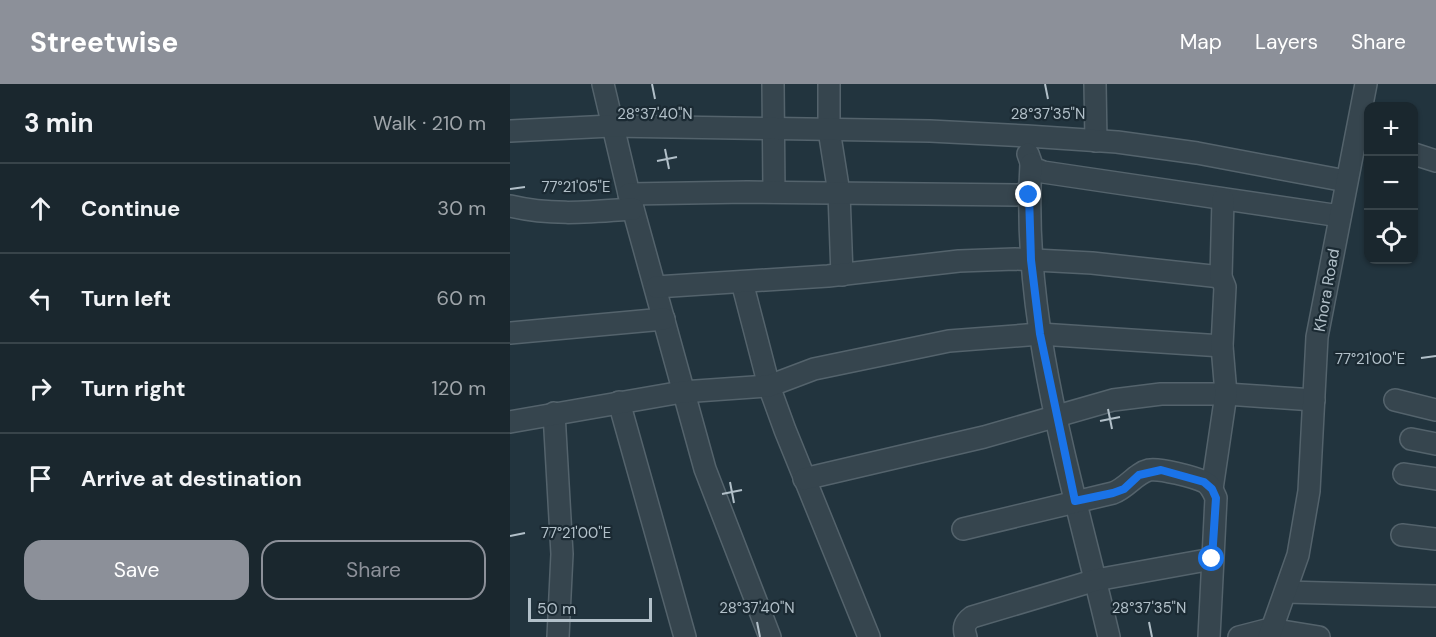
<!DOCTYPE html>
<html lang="en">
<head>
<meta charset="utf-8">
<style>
	body { margin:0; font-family:"DM Sans",sans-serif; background:#232f36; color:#f1f3f6 }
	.controls { position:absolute; right:18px; top:18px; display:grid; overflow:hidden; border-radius:12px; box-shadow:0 2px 4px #0004 }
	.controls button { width:54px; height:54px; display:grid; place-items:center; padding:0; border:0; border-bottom:2px solid #38444a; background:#1a272e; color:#f1f3f6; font:30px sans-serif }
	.scale { position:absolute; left:18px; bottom:15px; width:124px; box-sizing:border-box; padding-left:6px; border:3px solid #b2c0c9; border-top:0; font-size:16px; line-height:21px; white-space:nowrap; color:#b2c0c9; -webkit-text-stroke:4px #1b2a33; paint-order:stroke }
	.stop { position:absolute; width:18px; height:18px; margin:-14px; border:4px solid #1a73e8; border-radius:50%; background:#fff }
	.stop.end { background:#1a73e8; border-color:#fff; box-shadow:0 2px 6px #0008 }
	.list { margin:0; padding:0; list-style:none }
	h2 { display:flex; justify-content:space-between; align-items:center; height:78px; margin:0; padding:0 24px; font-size:26px }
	h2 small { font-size:20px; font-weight:400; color:#9fa5aa }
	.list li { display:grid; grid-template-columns:39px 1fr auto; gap:18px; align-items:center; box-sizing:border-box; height:90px; padding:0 24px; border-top:2px solid #38444a }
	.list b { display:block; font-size:22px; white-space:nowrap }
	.list em { font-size:20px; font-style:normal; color:#9fa5aa }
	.actions { display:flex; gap:12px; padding:18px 24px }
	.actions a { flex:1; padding:14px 0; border:2px solid #8c9099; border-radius:18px; text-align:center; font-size:21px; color:#8c9099 }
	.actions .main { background:#8c9099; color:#fff }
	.icon { flex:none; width:33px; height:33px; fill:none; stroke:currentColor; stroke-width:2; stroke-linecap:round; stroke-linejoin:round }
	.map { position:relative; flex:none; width:926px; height:553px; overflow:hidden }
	header { display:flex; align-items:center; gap:36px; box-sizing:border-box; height:84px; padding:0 30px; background:#8c9099; color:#fff }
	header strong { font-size:28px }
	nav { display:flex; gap:33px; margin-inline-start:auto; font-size:21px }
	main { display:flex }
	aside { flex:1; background:#1a272e }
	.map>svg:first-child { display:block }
</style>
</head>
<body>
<header>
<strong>Streetwise</strong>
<nav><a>Map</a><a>Layers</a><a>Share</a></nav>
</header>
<main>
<aside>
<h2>3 min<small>Walk · 210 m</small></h2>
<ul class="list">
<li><svg class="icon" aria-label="ahead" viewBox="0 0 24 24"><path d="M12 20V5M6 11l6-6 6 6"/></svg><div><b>Continue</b></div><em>30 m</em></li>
<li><svg class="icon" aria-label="left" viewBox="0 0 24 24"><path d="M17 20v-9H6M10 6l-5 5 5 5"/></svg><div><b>Turn left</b></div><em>60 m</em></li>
<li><svg class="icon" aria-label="right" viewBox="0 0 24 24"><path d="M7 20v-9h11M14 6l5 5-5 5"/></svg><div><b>Turn right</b></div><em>120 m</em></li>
<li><svg class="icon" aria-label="arrive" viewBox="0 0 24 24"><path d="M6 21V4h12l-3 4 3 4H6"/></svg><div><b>Arrive at destination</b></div></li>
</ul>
<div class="actions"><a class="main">Save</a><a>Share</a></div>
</aside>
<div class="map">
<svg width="926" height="553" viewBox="0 0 926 553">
	<rect width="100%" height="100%" fill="#22343e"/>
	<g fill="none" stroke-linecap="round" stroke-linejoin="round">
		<g stroke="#54636c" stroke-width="24">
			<g id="minor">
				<path d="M93,0L119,110L195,385L260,553"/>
				<path d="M263,0L264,108"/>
				<path d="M319,0V46L329,109L332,191"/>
				<path d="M585,0L586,57"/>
				<path d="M0,47L101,42L420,47L517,52L607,58L687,69L836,97"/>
				<path d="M518,70L523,84L533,88L830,132"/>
				<path d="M904,70L926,77"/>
				<path d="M521,80C511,241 563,398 599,553"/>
				<path d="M119,110L237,108L519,111"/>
				<path d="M0,122C42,132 80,128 123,125"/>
				<path d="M232,198L259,302L275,346L359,553"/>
				<path d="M146,203L318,192L449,177L505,175L582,179L711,193"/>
				<path d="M0,249L154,235"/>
				<path d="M885,316L926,326"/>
				<path d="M109,318L175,553"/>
				<path d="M44,329L52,470L48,553"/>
				<path d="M0,338L172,308L259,302L304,285L439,257L530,250L712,262"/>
				<path d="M901,355L926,360"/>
				<path d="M894,390L926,395"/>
				<path d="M294,395L474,353L603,316L651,310H716L804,316"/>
				<path d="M702,405L716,310L712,262L715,203L711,193L713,115"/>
				<path d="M453,445L603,409C617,404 626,389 639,386C650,384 684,393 695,398C701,402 703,407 706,414L699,553"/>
				<path d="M892,451L926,455"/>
				<path d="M776,508L926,512"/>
				<path d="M456,553C453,544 454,539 462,533L586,496L702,475"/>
				<path d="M729,553L760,545L809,553"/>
				<path d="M759,553L788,471L799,407L807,253L856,0"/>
			</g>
		</g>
		<use href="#minor" stroke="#36454e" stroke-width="21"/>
	</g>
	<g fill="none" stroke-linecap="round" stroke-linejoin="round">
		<path stroke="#1a73e8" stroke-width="8" d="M519,111L521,176L530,250L565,417L603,409L614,405L629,391L651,386L694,398L702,405L706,414L702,475"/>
	</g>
	<path fill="none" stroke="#b2c0c9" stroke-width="2" d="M142,0L145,15M535,0L538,15M155,65L159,85M147,77L167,73M0,105L15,103M911,274L926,272M598,325L602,345M590,337L610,333M220,398L224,419M212,410L232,406M0,452L15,449M247,538L250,553M639,538L642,553"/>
	<g text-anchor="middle" stroke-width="4.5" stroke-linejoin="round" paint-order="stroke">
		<g font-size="16" fill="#b2c0c9" stroke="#1b2a33">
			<text transform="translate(816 206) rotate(-80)" y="6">Khora Road</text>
		</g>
	</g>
	<g font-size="15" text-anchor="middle" fill="#b2c0c9" stroke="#1b2a33" stroke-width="4.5" stroke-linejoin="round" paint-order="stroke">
		<text x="145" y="35">28°37'40"N</text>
		<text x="538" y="35">28°37'35"N</text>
		<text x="66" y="108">77°21'05"E</text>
		<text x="860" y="280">77°21'00"E</text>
		<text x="66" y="454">77°21'00"E</text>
		<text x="247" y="529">28°37'40"N</text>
		<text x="639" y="529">28°37'35"N</text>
	</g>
</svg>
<div class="controls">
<button>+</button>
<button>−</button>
<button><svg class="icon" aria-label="locate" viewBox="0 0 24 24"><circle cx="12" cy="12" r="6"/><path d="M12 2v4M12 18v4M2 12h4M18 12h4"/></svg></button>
</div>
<div class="scale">50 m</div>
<div class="stop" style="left:702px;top:475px"></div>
<div class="stop end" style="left:519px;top:111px"></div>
</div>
</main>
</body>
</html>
